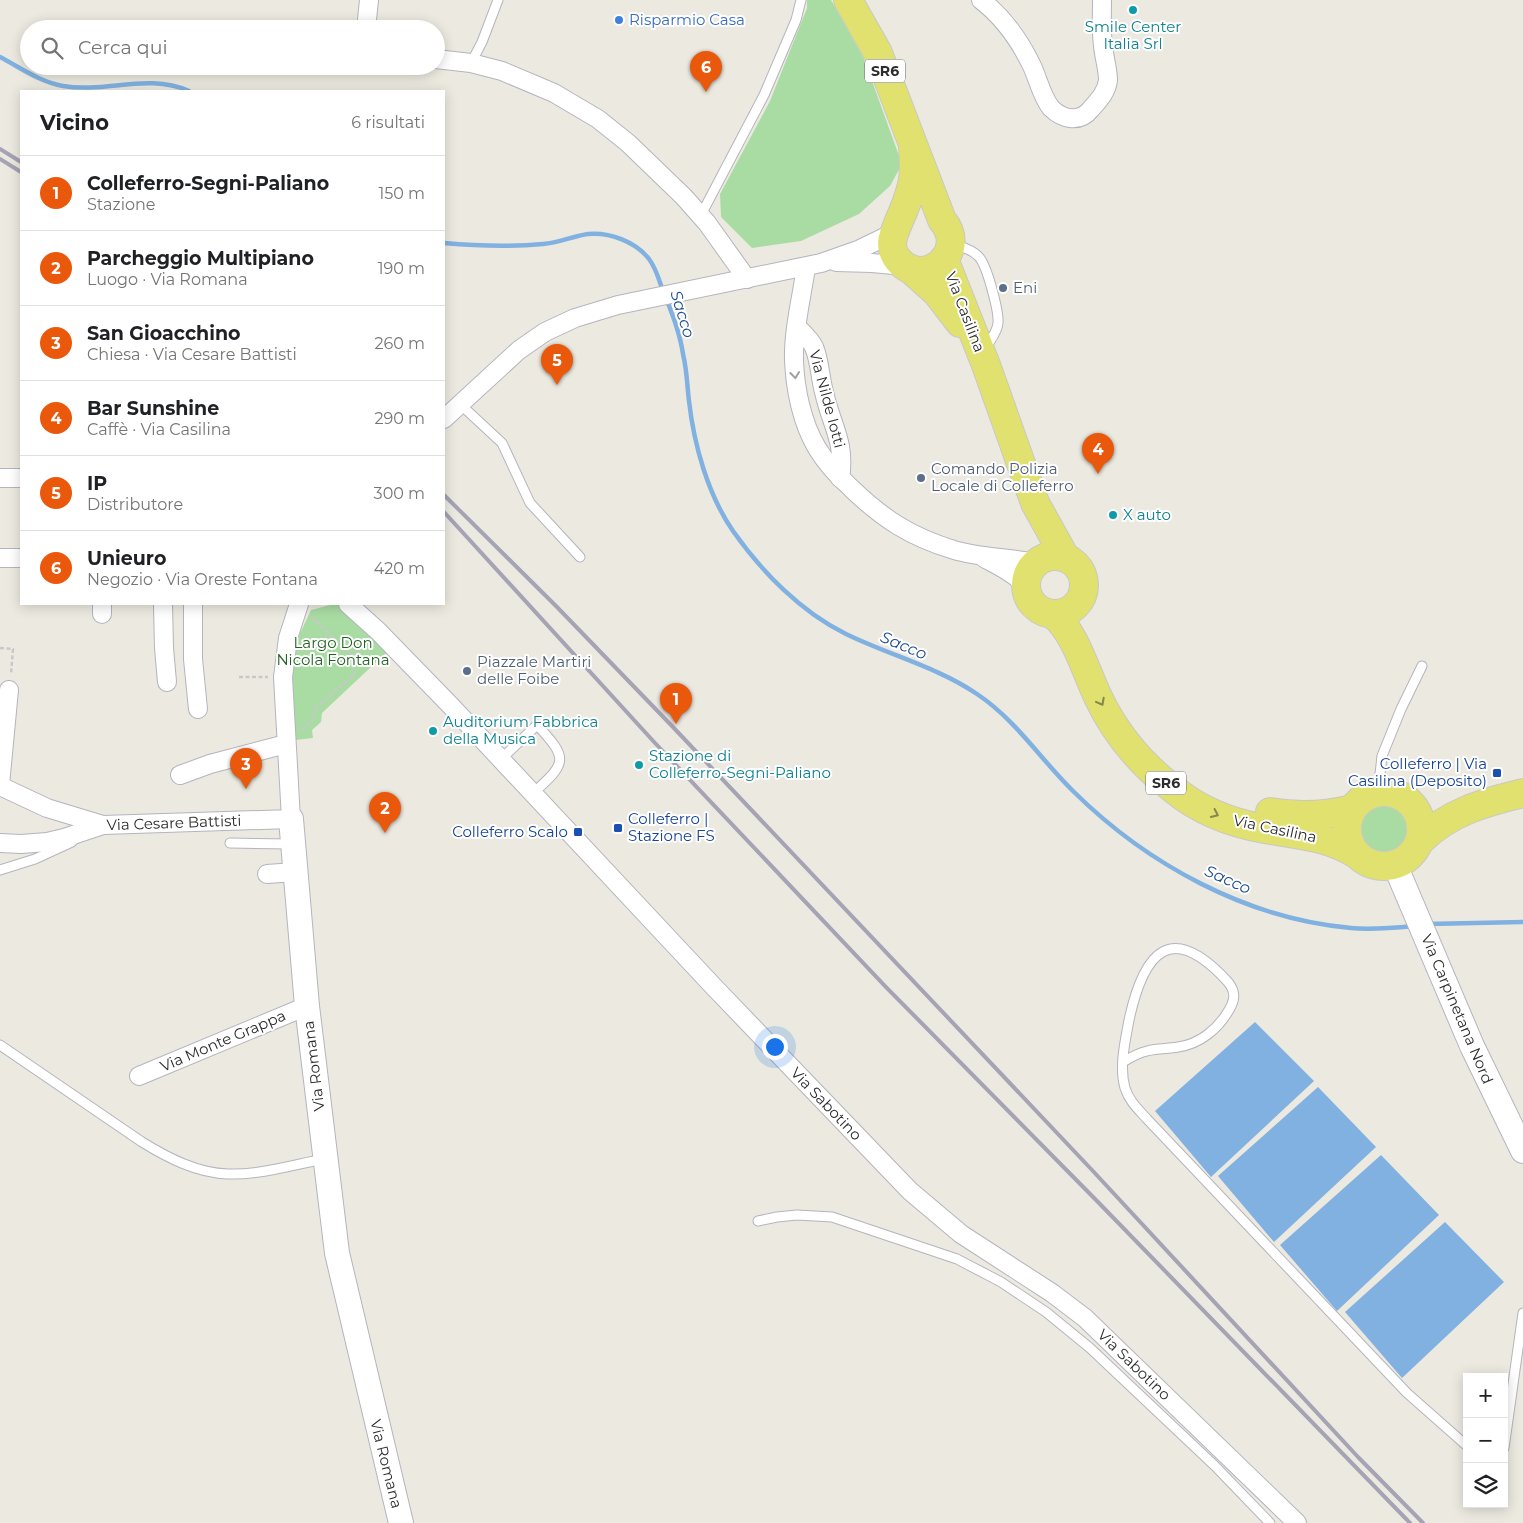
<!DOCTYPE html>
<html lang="it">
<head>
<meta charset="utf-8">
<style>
	body { margin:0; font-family:Montserrat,sans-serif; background:#f2f2f2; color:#202124 }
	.controls { position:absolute; right:15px; bottom:15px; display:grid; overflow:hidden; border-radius:0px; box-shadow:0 2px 12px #0003 }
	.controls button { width:45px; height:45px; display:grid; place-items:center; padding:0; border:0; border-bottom:1px solid #e0e0e0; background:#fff; color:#202124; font:25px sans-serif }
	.you { position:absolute; left:774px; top:1046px; width:18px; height:18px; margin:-12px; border:4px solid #fff; border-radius:50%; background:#1a73e8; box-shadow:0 0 0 8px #1a73e833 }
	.badge { display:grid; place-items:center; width:32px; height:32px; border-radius:50%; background:#ea580c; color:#fff; font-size:16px; font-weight:700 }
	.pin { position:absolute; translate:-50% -41px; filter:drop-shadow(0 1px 2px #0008) }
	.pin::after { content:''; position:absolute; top:26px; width:18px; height:15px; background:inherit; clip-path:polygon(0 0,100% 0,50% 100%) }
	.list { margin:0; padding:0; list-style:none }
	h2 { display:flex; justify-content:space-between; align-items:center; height:65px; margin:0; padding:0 20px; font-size:21px }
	h2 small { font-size:16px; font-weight:400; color:#757577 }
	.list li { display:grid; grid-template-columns:32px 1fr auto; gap:15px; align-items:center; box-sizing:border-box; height:75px; padding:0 20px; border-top:1px solid #e0e0e0 }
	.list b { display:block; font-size:19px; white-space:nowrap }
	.list p { margin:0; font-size:16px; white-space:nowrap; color:#757577 }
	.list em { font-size:16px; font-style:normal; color:#757577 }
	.icon { flex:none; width:28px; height:28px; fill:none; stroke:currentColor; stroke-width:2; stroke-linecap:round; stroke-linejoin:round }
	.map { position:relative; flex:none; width:1523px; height:1523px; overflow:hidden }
	.search { position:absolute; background:#fff; box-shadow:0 2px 12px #0003; left:20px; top:20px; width:425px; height:55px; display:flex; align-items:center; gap:12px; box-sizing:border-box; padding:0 18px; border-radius:28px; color:#757577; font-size:19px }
	.panel { position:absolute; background:#fff; box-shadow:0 2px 12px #0003; left:20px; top:90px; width:425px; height:515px; border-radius:0px }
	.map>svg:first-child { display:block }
</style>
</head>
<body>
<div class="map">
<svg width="1523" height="1523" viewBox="0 0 1523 1523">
	<rect width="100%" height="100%" fill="#eceae0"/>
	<g fill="#a9dca3">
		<path d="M807,0H831L864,59L902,164L890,186L859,214L801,241L752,248L721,217L720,194L770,101L807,8Z"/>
		<path d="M334,604H338L387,652L322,713L321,722L312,730L313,738L296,740L290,674L296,642L311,610Z"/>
		<circle cx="1385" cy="830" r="25"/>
	</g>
	<g fill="#80b1e1">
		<path d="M1255,1022L1314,1081L1211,1177L1155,1111Z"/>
		<path d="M1318,1087L1376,1147L1274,1242L1218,1176Z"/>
		<path d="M1381,1155L1439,1215L1337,1311L1280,1245Z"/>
		<path d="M1445,1222L1504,1282L1402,1378L1345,1312Z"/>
	</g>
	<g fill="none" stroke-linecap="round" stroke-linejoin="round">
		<g stroke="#80b1e1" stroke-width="4.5">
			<path d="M0,57C21,68 40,82 63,86C106,93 148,73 189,91"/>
			<path d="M444,243C477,246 510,247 543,244C559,243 573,236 588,234C610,232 636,242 649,259C656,268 659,280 663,291"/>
			<path d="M666,298C673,316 680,334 683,354C687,370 687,385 689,401C694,445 708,495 733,531C762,572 801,612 846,634C889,655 937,667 977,694C1016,720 1041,760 1074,792C1147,864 1247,919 1351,928C1372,930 1393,928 1414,926"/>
			<path d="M1427,924L1523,922"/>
		</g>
		<g stroke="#b4b4be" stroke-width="11">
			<g id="lane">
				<path d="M471,63L482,42L498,0"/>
				<path d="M701,215L764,95L796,20L801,0"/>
				<path d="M953,244C961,247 972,249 978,256C987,264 999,312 998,323C997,333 990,340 986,348"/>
				<path d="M460,404L502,443L530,503L580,557"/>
				<path d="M500,760L537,725C569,759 567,763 532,794"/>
				<path d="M1385,791L1380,774L1382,756L1401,709L1422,666"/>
				<path d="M230,843L292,844"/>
				<path d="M0,870L35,859L72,842"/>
				<path d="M0,1045L142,1142C168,1158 197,1173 228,1174C260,1175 293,1165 324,1159"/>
				<path d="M1123,1062C1131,1057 1139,1053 1147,1051C1158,1048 1168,1049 1178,1047C1200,1044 1218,1029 1229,1010C1235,1000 1236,992 1228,982C1171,920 1144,951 1129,1020C1125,1042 1119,1067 1125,1088C1129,1101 1139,1110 1147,1119L1407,1393L1467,1446"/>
				<path d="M758,1221L777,1217L797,1215L832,1217L957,1259L1001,1282L1046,1312L1090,1348L1215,1466L1270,1523"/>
				<path d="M1504,1448L1523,1313"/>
			</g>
		</g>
		<g stroke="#b4b4be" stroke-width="20">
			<g id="street">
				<path d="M981,0C1003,17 1020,41 1032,66C1038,79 1042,97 1051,108C1063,120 1080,123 1091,109C1098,101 1107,92 1108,80C1108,69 1104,57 1103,46C1101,31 1102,15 1102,0"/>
				<path d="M366,29L369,0"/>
				<path d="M436,59L471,63L502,71L554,93L598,119L628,143L684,197L707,223L747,279"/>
				<path d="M836,262L872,263L905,266"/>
				<path d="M806,267C802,296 793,331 794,360C795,389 802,423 817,448C826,463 838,476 851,488C883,519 911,537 954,550C981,558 1008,557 1036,563"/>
				<path d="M797,327C803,333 810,339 814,347C820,361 820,378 824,392C831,425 846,442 840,478"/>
				<path d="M444,419L519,350L545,332L575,318L618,305L821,263L858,250L893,233"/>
				<path d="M0,478H21"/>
				<path d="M0,558H21"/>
				<path d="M984,558C995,564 1021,576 1025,588"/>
				<path d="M102,604V614"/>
				<path d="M163,604L164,648L167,682"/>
				<path d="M193,604V659L198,709"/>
				<path d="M348,604L378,631L451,706L714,987L910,1191L961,1234L1052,1293L1085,1318L1297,1523"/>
				<path d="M180,775L210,764L286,744"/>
				<path d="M0,785L9,690"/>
				<path d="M0,786L47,808L103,825"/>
				<path d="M0,843L21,844L47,842L64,838L103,825L291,819L283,677L288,638L299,604"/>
				<path d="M267,874L295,872"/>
				<path d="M139,1076L307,1006"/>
			</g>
		</g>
		<g stroke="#b4b4be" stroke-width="26">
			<g id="secondary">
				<path d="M291,819L307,1006L337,1253L401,1523"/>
				<path d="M1395,865L1472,1046L1523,1151"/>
			</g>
		</g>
		<g stroke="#c8c8c8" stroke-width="30">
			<g id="primary">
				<path d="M848,0L878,53L942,220C971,254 920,292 896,257C888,244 894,234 899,221C904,210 909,197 912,185C915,172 914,160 913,147"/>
				<path d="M944,259L986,365L1035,503L1065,557"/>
				<path d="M909,268L937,293L960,323"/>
				<circle cx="1055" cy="585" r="29"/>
				<path d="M1053,614C1076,634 1085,670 1098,697C1115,733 1141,764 1172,788C1198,810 1231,823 1265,829C1297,835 1327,836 1356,854"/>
				<circle cx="1384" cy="829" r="37"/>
				<path d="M1270,812C1298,817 1324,816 1352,809"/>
				<path d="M1420,841C1449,812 1485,802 1523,793"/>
			</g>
		</g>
		<g stroke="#c8c8c8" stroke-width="2.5" stroke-dasharray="4 2.5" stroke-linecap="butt">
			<path d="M0,648L13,649L11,674"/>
			<path d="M352,657L367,642"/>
			<path d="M239,677H268"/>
			<path d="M302,729L314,718V709L355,674L352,657L312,617"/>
		</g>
		<use href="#lane" stroke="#fff" stroke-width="9"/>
		<use href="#street" stroke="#fff" stroke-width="18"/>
		<use href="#secondary" stroke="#fff" stroke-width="24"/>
		<use href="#primary" stroke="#e1e170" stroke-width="28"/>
		<g stroke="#a5a3b4" stroke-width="4">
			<path d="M0,149L21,162"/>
			<path d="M0,159L21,172"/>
			<path d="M444,495L556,606L672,726L1092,1170L1358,1457L1423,1523"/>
			<path d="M444,512L655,743L886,987L1097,1201L1410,1523"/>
		</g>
	</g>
	<defs><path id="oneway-chevron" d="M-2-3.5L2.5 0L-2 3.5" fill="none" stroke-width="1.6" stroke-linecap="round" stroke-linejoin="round" transform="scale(1.25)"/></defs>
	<use stroke="#a0a0a0" href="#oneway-chevron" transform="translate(795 375) rotate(84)"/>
	<g stroke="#86864e">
		<use href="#oneway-chevron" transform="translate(1101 702) rotate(62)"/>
		<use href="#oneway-chevron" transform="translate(1215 814) rotate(25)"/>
	</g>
	<g fill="#0f9aa8" stroke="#fff" stroke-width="2">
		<circle cx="1133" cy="10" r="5"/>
		<circle cx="1113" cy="515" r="5"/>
		<circle cx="433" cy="731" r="5"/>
		<circle cx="639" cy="765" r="5"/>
	</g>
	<circle fill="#3f7fe0" stroke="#fff" stroke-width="2" cx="619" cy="20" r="5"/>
	<g fill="#5c6f8a" stroke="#fff" stroke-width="2">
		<circle cx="1003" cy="288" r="5"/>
		<circle cx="921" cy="478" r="5"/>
		<circle cx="467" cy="671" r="5"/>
	</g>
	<g fill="#1a4fb4" stroke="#fff" stroke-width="2">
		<rect x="1492" y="768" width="10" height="10" rx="2.5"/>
		<rect x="613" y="823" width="10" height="10" rx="2.5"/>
		<rect x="573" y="827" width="10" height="10" rx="2.5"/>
	</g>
	<g text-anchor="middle" stroke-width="4" stroke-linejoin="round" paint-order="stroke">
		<g fill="#fff" stroke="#6b6b6b" stroke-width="1">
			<rect x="865" y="59.5" width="40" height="23" rx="4"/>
			<rect x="1146" y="771.5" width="40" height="23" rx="4"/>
		</g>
		<g font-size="14" font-weight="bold" fill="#2c2c2c">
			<text x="885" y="76">SR6</text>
			<text x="1166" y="788">SR6</text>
		</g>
		<g font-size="15" fill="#366cbe" stroke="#fff" text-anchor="start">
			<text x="629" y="25">Risparmio Casa</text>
		</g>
		<g font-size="15" fill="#0d838f" stroke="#fff" text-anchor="start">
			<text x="1133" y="32" text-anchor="middle">Smile Center<tspan x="1133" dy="17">Italia Srl</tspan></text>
			<text x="1123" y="520">X auto</text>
			<text x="443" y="727">Auditorium Fabbrica<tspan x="443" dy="17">della Musica</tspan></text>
			<text x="649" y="761">Stazione di<tspan x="649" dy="17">Colleferro-Segni-Paliano</tspan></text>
		</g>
		<g font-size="15" fill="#4e5e75" stroke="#fff" text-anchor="start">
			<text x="1013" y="293">Eni</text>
			<text x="931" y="474">Comando Polizia<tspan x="931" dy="17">Locale di Colleferro</tspan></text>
			<text x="477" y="667">Piazzale Martiri<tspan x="477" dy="17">delle Foibe</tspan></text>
		</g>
		<g font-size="15" fill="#2c2c2c" stroke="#fff">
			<text transform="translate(965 312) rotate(69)" y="5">Via Casilina</text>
			<text transform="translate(827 399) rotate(75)" y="5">Via Nilde Iotti</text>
			<text transform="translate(174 823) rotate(-2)" y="5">Via Cesare Battisti</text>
			<text transform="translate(1275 829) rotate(12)" y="5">Via Casilina</text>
			<text transform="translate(1457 1009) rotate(67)" y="5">Via Carpinetana Nord</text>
			<text transform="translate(223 1041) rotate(-23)" y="5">Via Monte Grappa</text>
			<text transform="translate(314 1066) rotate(-97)" y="5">Via Romana</text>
			<text transform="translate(826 1104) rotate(46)" y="5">Via Sabotino</text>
			<text transform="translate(1134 1365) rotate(44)" y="5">Via Sabotino</text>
			<text transform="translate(386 1464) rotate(76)" y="5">Via Romana</text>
		</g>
		<g font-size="15" fill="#236225" stroke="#fff">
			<text x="333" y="648">Largo Don<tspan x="333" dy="17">Nicola Fontana</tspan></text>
		</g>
		<g font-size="15" fill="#164399" stroke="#fff" text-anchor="end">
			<text x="1487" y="769">Colleferro | Via<tspan x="1487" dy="17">Casilina (Deposito)</tspan></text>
			<text x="628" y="824" text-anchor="start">Colleferro |<tspan x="628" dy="17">Stazione FS</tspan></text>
			<text x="568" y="837">Colleferro Scalo</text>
		</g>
		<g font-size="16" font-style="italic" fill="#1d4d8f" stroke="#fff">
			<text transform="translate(683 314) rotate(73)" y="6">Sacco</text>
			<text transform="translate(904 645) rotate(23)" y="6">Sacco</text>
			<text transform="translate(1228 879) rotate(24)" y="6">Sacco</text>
		</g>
	</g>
</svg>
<div class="controls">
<button>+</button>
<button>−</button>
<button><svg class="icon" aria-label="layers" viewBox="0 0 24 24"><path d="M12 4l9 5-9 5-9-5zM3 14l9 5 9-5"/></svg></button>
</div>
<div class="you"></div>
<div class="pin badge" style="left:676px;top:724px">1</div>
<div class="pin badge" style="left:385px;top:833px">2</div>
<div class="pin badge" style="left:246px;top:789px">3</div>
<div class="pin badge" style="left:1098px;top:474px">4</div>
<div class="pin badge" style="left:557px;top:385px">5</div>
<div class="pin badge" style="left:706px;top:92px">6</div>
<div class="search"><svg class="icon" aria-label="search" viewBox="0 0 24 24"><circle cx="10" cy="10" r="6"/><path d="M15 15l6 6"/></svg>Cerca qui</div>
<section class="panel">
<h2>Vicino<small>6 risultati</small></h2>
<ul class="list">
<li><span class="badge">1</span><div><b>Colleferro-Segni-Paliano</b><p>Stazione</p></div><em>150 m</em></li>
<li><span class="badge">2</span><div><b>Parcheggio Multipiano</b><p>Luogo · Via Romana</p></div><em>190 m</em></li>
<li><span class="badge">3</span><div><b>San Gioacchino</b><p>Chiesa · Via Cesare Battisti</p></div><em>260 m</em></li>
<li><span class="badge">4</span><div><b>Bar Sunshine</b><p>Caffè · Via Casilina</p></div><em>290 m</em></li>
<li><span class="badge">5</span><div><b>IP</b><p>Distributore</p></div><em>300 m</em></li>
<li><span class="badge">6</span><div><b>Unieuro</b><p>Negozio · Via Oreste Fontana</p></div><em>420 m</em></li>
</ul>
</section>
</div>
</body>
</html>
